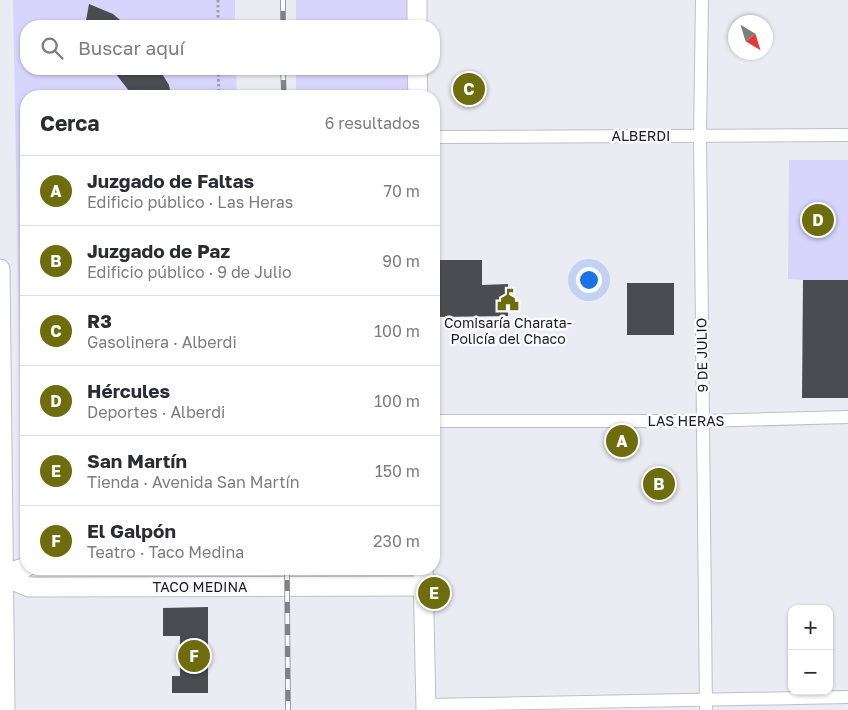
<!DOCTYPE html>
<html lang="es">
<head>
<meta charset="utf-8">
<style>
	body { margin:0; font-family:"Golos Text",sans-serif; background:#f2f2f3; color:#2b2b33 }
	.controls { position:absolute; right:15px; bottom:15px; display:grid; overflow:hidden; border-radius:10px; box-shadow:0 1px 4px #0004 }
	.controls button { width:45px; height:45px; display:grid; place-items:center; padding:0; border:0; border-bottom:1px solid #e1e1e2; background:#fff; color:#2b2b33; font:25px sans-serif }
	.compass { position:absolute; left:728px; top:15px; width:45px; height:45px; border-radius:50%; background:#fff; box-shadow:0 1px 4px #0004; rotate:142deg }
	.you { position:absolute; left:588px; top:279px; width:18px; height:18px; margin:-12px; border:4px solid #fff; border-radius:50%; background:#1a73e8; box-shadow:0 0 0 8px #1a73e833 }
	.badge { display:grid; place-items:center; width:32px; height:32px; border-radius:50%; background:#6e6d0e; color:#fff; font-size:16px; font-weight:700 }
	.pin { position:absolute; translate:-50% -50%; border:2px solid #fff; box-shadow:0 1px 5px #0006 }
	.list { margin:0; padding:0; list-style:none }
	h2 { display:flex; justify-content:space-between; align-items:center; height:65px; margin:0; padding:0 20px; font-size:21px }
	h2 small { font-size:16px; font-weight:400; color:#7c7c81 }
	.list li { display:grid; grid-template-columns:32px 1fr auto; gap:15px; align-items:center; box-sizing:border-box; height:70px; padding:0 20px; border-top:1px solid #e1e1e2 }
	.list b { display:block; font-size:19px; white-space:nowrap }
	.list p { margin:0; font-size:16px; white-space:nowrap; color:#7c7c81 }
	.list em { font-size:16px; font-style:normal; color:#7c7c81 }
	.icon { flex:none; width:28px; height:28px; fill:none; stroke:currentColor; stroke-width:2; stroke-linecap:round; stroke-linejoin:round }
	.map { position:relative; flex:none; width:848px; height:710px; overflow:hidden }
	.search { position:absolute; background:#fff; box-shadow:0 1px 4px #0004; left:20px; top:20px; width:420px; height:55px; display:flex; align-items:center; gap:12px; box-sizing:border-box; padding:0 18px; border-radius:20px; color:#7c7c81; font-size:19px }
	.panel { position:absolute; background:#fff; box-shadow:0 1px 4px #0004; left:20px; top:90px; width:420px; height:485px; border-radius:20px }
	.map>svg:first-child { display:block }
</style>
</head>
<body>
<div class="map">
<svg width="848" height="710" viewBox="0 0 848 710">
	<rect width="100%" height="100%" fill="#ebebf3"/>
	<g fill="#d8d5fc">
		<path d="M13,0H235V26H26V69H236L237,96H26V549L23,547Z"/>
		<rect x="296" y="0" width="111" height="26"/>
		<rect x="296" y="69" width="112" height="27"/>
		<path d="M789,160H848V398L803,280L788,279Z"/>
	</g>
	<g fill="#4b4b52">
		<path d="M89,4L113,14L127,26H85Z"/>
		<path d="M112,69H159L169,85L171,96H133Z"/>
		<path d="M439,260H482V285L508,284V316L439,317Z"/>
		<path d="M803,280H848V398H802Z"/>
		<rect x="627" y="283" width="47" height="52"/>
		<path d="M208,607V693H172V676H180V636H163V608Z"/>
	</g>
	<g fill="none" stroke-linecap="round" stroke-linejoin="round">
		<g stroke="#bfbfc7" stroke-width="14">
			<g id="street">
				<path d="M702,0L700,136L706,710"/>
				<path d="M434,137L848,135"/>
				<path d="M434,421H703L848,417"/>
				<path d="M426,705L848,697"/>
			</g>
		</g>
		<g stroke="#bfbfc7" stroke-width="21">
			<g id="secondary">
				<path d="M417,0V26"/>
				<path d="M417,69L418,96"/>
				<path d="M0,269L5,710"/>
				<path d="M423,569L426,710"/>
				<path d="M0,576L26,567"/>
				<path d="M3,576L29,587L423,586"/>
			</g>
		</g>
		<g stroke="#a0a0a6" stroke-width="3" stroke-dasharray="2.5 2.5" stroke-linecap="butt">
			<path d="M218,0V26"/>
			<path d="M218,69L219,96"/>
		</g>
		<use href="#street" stroke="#fff" stroke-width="12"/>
		<use href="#secondary" stroke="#fff" stroke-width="19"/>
		<g stroke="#818187" stroke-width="5.5">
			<g id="rail">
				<path d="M283,0V26"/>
				<path d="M283,69L284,96"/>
				<path d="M287,569L288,710"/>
			</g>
		</g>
		<use href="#rail" stroke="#f9f9fe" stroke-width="4" stroke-dasharray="11" stroke-linecap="butt"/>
	</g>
	<defs>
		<g id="civic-bare" transform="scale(1.725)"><path d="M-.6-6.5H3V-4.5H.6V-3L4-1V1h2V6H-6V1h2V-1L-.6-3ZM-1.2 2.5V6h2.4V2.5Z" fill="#6e6d0e" stroke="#f9f9fe" stroke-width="2.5" paint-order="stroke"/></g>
	</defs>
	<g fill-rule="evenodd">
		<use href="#civic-bare" x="508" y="300"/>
	</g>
	<g text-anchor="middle" stroke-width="5" stroke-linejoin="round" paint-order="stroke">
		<g font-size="14" fill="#1d1d20" stroke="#f9f9fe">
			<text x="641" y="141">ALBERDI</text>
			<text transform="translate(702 355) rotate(-91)" y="5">9 DE JULIO</text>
			<text x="686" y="426">LAS HERAS</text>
			<text x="200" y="592">TACO MEDINA</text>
		</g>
		<g font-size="14" fill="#1d1d20" stroke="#f9f9fe">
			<text x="508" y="328">Comisaría Charata-<tspan x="508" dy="16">Policía del Chaco</tspan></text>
		</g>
	</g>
</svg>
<div class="controls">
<button>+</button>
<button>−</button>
</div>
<svg class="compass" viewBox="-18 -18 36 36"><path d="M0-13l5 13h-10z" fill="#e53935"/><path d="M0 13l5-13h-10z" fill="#7c7c81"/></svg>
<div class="you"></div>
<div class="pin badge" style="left:622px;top:441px">A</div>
<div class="pin badge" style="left:659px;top:484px">B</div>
<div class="pin badge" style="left:469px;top:89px">C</div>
<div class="pin badge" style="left:818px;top:220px">D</div>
<div class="pin badge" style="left:434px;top:593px">E</div>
<div class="pin badge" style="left:194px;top:656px">F</div>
<div class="search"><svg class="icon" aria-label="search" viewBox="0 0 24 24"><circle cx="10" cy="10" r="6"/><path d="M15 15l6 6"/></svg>Buscar aquí</div>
<section class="panel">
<h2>Cerca<small>6 resultados</small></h2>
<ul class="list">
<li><span class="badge">A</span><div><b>Juzgado de Faltas</b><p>Edificio público · Las Heras</p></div><em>70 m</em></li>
<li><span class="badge">B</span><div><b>Juzgado de Paz</b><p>Edificio público · 9 de Julio</p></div><em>90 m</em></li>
<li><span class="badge">C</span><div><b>R3</b><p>Gasolinera · Alberdi</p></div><em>100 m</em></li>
<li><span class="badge">D</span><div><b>Hércules</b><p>Deportes · Alberdi</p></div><em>100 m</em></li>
<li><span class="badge">E</span><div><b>San Martín</b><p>Tienda · Avenida San Martín</p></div><em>150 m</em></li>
<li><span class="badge">F</span><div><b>El Galpón</b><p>Teatro · Taco Medina</p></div><em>230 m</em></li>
</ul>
</section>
</div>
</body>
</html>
